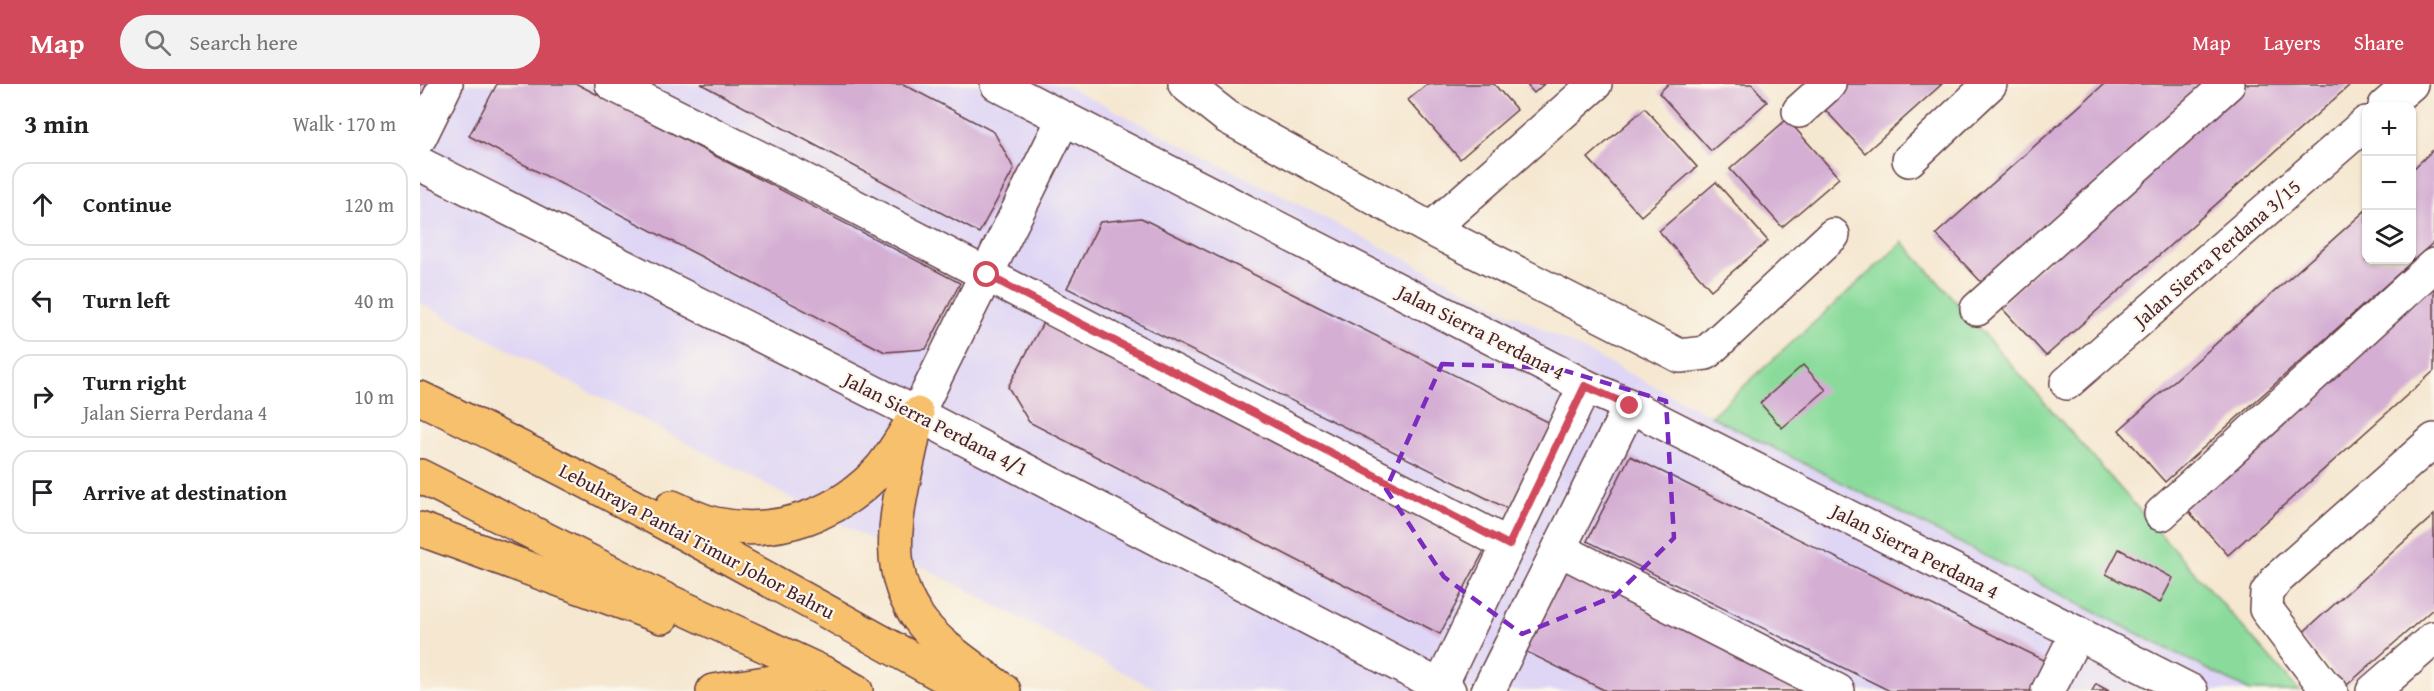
<!DOCTYPE html>
<html lang="en">
<head>
<meta charset="utf-8">
<style>
	body { margin:0; font-family:"Gentium Book Plus",serif; background:#f2f2f2; color:#202124 }
	.controls { position:absolute; right:18px; top:18px; display:grid; overflow:hidden; border-radius:12px; box-shadow:0 2px 4px #0004 }
	.controls button { width:54px; height:54px; display:grid; place-items:center; padding:0; border:0; border-bottom:2px solid #e0e0e0; background:#fff; color:#202124; font:30px sans-serif }
	.stop { position:absolute; width:18px; height:18px; margin:-14px; border:4px solid #d1495b; border-radius:50%; background:#fff }
	.stop.end { background:#d1495b; border-color:#fff; box-shadow:0 2px 6px #0008 }
	.list { margin:0; padding:0; list-style:none }
	h2 { display:flex; justify-content:space-between; align-items:center; height:78px; margin:0; padding:0 24px; font-size:26px }
	h2 small { font-size:20px; font-weight:400; color:#757577 }
	.list li { display:grid; grid-template-columns:39px 1fr auto; gap:18px; align-items:center; box-sizing:border-box; height:84px; margin:0 12px 12px; padding:0 12px; border:2px solid #e0e0e0; border-radius:18px }
	.list b { display:block; font-size:22px; white-space:nowrap }
	.list p { margin:0; font-size:20px; white-space:nowrap; color:#757577 }
	.list em { font-size:20px; font-style:normal; color:#757577 }
	.icon { flex:none; width:33px; height:33px; fill:none; stroke:currentColor; stroke-width:2; stroke-linecap:round; stroke-linejoin:round }
	.map { position:relative; flex:none; width:2014px; height:607px; overflow:hidden }
	header { display:flex; align-items:center; gap:36px; box-sizing:border-box; height:84px; padding:0 30px; background:#d1495b; color:#fff }
	header strong { font-size:28px }
	nav { display:flex; gap:33px; margin-inline-start:auto; font-size:21px }
	.search { width:420px; height:54px; background:#f2f2f2; display:flex; align-items:center; gap:15px; box-sizing:border-box; padding:0 21px; border-radius:33px; color:#757577; font-size:22px }
	main { display:flex }
	aside { flex:1; background:#fff }
	.map>svg:first-child { display:block }
</style>
</head>
<body>
<header>
<strong>Map</strong>
<div class="search"><svg class="icon" aria-label="search" viewBox="0 0 24 24"><circle cx="10" cy="10" r="6"/><path d="M15 15l6 6"/></svg>Search here</div>
<nav><a>Map</a><a>Layers</a><a>Share</a></nav>
</header>
<main>
<aside>
<h2>3 min<small>Walk · 170 m</small></h2>
<ul class="list">
<li><svg class="icon" aria-label="ahead" viewBox="0 0 24 24"><path d="M12 20V5M6 11l6-6 6 6"/></svg><div><b>Continue</b></div><em>120 m</em></li>
<li><svg class="icon" aria-label="left" viewBox="0 0 24 24"><path d="M17 20v-9H6M10 6l-5 5 5 5"/></svg><div><b>Turn left</b></div><em>40 m</em></li>
<li><svg class="icon" aria-label="right" viewBox="0 0 24 24"><path d="M7 20v-9h11M14 6l5 5-5 5"/></svg><div><b>Turn right</b><p>Jalan Sierra Perdana 4</p></div><em>10 m</em></li>
<li><svg class="icon" aria-label="arrive" viewBox="0 0 24 24"><path d="M6 21V4h12l-3 4 3 4H6"/></svg><div><b>Arrive at destination</b></div></li>
</ul>
</aside>
<div class="map">
<svg width="2014" height="607" viewBox="0 0 2014 607">
	<rect width="100%" height="100%" fill="#fbf7ec"/>
	<filter id="ink" filterUnits="userSpaceOnUse"><feTurbulence type="fractalNoise" baseFrequency=".0167" numOctaves="2"/><feDisplacementMap in="SourceGraphic" scale="12" xChannelSelector="R" yChannelSelector="G"/><feConvolveMatrix kernelMatrix="1 2 1 2 8 2 1 2 1" color-interpolation-filters="sRGB"/></filter>
	<filter id="wash" filterUnits="userSpaceOnUse"><feTurbulence type="fractalNoise" baseFrequency=".008" numOctaves="4" result="noise"/><feDisplacementMap in="SourceGraphic" scale="24" xChannelSelector="R" yChannelSelector="G"/><feGaussianBlur stdDeviation="1.35" result="paint"/><feColorMatrix in="noise" values="0 0 0 0 0 0 0 0 0 0 0 0 0 0 0 0 0 1.4 0 .05"/><feComposite in="paint" operator="in"/></filter>
	<g filter="url(#wash)">
		<rect width="100%" height="100%" fill="#f5e7d0"/>
		<path fill="#dfd5f5" d="M0,0H643L1830,607H739L0,219Z"/>
		<path fill="#8adb9b" stroke="#6a7d63" stroke-width="1.5" d="M1483,158L1879,607H1830L1291,332Z"/>
		<g id="blocks">
			<g fill="#d4aed3">
				<path d="M0,0H11L0,23Z"/>
				<path d="M77,0H157L540,199L506,265L465,268L49,52Z"/>
				<path d="M281,0H483L574,48L594,85L559,149Z"/>
				<path d="M1007,0H1074L1097,26L1040,75L988,16Z"/>
				<path d="M1106,0H1124L1114,9Z"/>
				<path d="M1248,0H1332L1347,18L1291,67L1239,9Z"/>
				<path d="M1417,0H1522L1445,69L1397,17Z"/>
				<path d="M1684,0H1789L1564,201L1516,150Z"/>
				<path d="M1826,0H1931L1626,272L1579,221Z"/>
				<path d="M1225,24L1277,83L1221,132L1168,74Z"/>
				<path d="M1367,35L1419,94L1362,143L1310,85Z"/>
				<path d="M2014,65V158L1745,398L1699,346L1946,126V176H1992V86Z"/>
				<path d="M1296,98L1348,157L1291,206L1239,147Z"/>
				<path d="M721,134L1140,344L1096,429L647,204L680,138Z"/>
				<path d="M2014,195V287L1808,471L1762,420Z"/>
				<path d="M624,237L1065,465L1020,550L609,338L588,303Z"/>
				<path d="M1383,281L1406,306L1362,344L1340,319Z"/>
				<path d="M1210,372L1630,579L1616,607H1470L1167,457Z"/>
				<path d="M2014,431V524L1926,602L1879,552Z"/>
				<path d="M1699,465L1753,494L1740,519L1686,490Z"/>
				<path d="M1148,481L1403,607H1186L1105,567Z"/>
				<path d="M1676,600L1689,607H1672Z"/>
			</g>
		</g>
	</g>
	<g filter="url(#ink)">
		<use href="#blocks" fill-opacity="0" stroke="#643d44" stroke-width="1.5"/>
		<g fill="none" stroke-linecap="round" stroke-linejoin="round">
			<g stroke="#643d44" stroke-width="36">
				<g id="minor">
					<path d="M192,0L388,98L1089,461"/>
					<path d="M577,0L1165,302L1210,322L1771,607"/>
					<path d="M765,0L807,33L1011,145L1260,272L1286,269L1413,151"/>
					<path d="M1965,22L1991,0"/>
					<path d="M1379,27L1409,0"/>
					<path d="M0,53L26,0"/>
					<path d="M1489,76L1570,0"/>
					<path d="M0,80L497,330L1029,607"/>
					<path d="M1011,145L1175,0"/>
					<path d="M1557,225L1808,0"/>
					<path d="M1647,299L1946,39"/>
					<path d="M497,330L644,34"/>
					<path d="M1741,430L2014,181"/>
					<path d="M1139,465L1418,607"/>
					<path d="M1020,603L1165,302"/>
					<path d="M1068,607L1210,322"/>
					<path d="M1628,607L1657,549"/>
					<path d="M1911,607L1902,599L1846,525L1847,509L1857,495L2014,356"/>
					<path d="M1953,607L2014,554"/>
				</g>
			</g>
			<g stroke="#643d44" stroke-width="36">
				<g id="highway">
					<path d="M0,314C187,404 368,506 550,607"/>
					<path d="M495,343C483,409 454,482 503,540C524,566 557,586 584,607"/>
					<path d="M0,392L242,514L406,590L436,607"/>
					<path d="M252,423C266,429 281,437 295,440C357,453 421,430 462,383C475,367 486,347 497,330"/>
					<path d="M0,445L242,533"/>
					<path d="M293,607L406,590"/>
				</g>
			</g>
			<use href="#minor" stroke="#fff" stroke-width="33"/>
			<use href="#highway" stroke="#f7c06c" stroke-width="33"/>
		</g>
	</g>
	<g fill="none" stroke-linecap="round" stroke-linejoin="round" filter="url(#ink)">
		<path stroke="#d1495b" stroke-width="8" d="M567,191L1089,461L1165,302L1210,322"/>
	</g>
	<path fill="none" stroke="#7b2cbf" stroke-width="4.5" stroke-dasharray="12 8" stroke-linejoin="round" d="M1022,280L1136,284L1246,317L1254,454L1195,512L1102,550L1024,493L966,405Z"/>
	<g text-anchor="middle" stroke-width="4.5" stroke-linejoin="round" paint-order="stroke">
		<g font-size="20" fill="#4a1f2b" stroke="#fbf7ec">
			<text transform="translate(1797 169) rotate(-41)" y="7">Jalan Sierra Perdana 3/15</text>
			<text transform="translate(1061 248) rotate(27)" y="7">Jalan Sierra Perdana 4</text>
			<text transform="translate(516 340) rotate(27)" y="7">Jalan Sierra Perdana 4/1</text>
			<text transform="translate(277 457) rotate(28)" y="7">Lebuhraya Pantai Timur Johor Bahru</text>
			<text transform="translate(1495 467) rotate(27)" y="7">Jalan Sierra Perdana 4</text>
		</g>
	</g>
</svg>
<div class="controls">
<button>+</button>
<button>−</button>
<button><svg class="icon" aria-label="layers" viewBox="0 0 24 24"><path d="M12 4l9 5-9 5-9-5zM3 14l9 5 9-5"/></svg></button>
</div>
<div class="stop" style="left:567px;top:191px"></div>
<div class="stop end" style="left:1210px;top:322px"></div>
</div>
</main>
</body>
</html>
